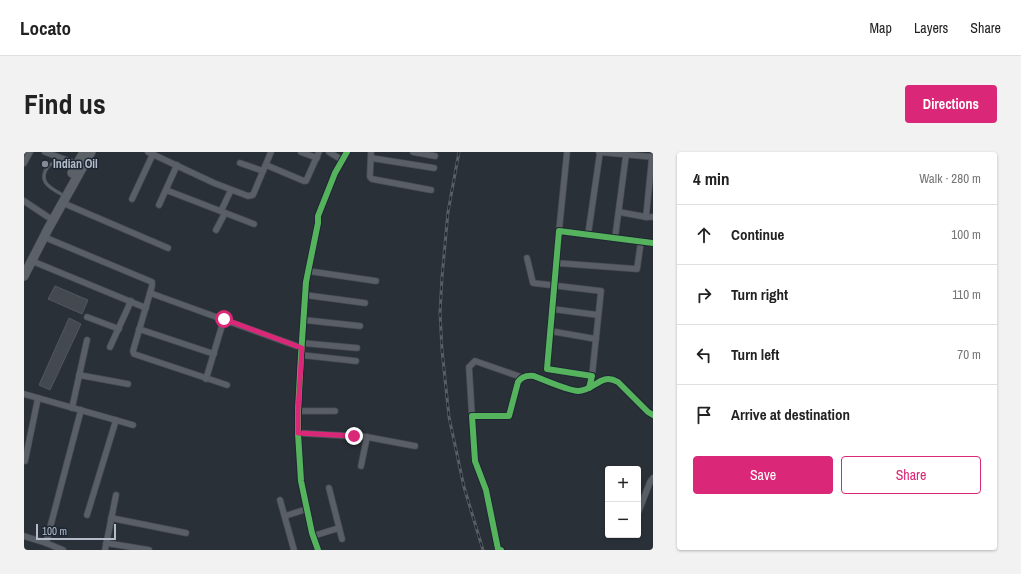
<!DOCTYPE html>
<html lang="en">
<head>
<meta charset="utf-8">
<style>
	body { margin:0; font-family:"Archivo Narrow",sans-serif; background:#f2f2f2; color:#222 }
	.controls { position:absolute; right:12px; bottom:12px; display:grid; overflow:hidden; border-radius:4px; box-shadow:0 1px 3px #0004 }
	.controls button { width:36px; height:36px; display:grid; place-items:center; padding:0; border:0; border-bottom:1px solid #e0e0e0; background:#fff; color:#222; font:20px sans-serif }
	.scale { position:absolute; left:12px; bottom:10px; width:80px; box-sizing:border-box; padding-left:4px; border:2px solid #b4bcc9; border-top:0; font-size:11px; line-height:14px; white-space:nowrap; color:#b4bcc9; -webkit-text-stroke:3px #1d2633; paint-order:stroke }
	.stop { position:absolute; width:12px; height:12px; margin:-9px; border:3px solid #db2777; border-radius:50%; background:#fff }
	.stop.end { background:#db2777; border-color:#fff; box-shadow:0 1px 4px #0008 }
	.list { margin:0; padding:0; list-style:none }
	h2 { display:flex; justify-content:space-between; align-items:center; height:52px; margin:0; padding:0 16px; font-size:17px }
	h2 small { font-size:13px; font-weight:400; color:#767676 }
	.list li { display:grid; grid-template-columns:26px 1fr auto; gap:12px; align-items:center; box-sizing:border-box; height:60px; padding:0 16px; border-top:1px solid #e0e0e0 }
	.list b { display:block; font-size:15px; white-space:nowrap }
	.list em { font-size:13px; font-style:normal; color:#767676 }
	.actions { display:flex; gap:8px; padding:12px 16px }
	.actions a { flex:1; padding:9px 0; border:1px solid #db2777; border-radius:4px; text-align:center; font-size:14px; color:#db2777 }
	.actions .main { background:#db2777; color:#fff }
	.icon { flex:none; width:22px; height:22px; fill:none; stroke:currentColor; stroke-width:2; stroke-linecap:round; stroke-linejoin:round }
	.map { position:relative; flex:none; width:629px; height:398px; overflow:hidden; border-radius:4px }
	header { display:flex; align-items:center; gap:24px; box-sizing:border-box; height:56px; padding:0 20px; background:#fff; border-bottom:1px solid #e0e0e0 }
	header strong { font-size:19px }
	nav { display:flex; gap:22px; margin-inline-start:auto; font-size:14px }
	.intro { display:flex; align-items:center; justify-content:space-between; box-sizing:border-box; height:96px; padding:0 24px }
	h1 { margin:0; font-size:28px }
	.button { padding:10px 18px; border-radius:4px; background:#db2777; color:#fff; font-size:14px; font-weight:700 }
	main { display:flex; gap:24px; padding:0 24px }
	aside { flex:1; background:#fff; border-radius:4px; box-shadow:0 1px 3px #0004 }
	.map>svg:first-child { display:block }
</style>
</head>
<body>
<header>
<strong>Locato</strong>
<nav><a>Map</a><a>Layers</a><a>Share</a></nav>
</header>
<div class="intro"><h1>Find us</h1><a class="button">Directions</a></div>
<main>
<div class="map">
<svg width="629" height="398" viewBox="0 0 629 398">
	<rect width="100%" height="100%" fill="#2a3038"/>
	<g fill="#444950" stroke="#52575f">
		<path d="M31,134L64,148L58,162L24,147Z"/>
		<path d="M45,166L57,172L26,238L15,233Z"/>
	</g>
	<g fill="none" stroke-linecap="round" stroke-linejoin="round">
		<g stroke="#484c53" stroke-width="4">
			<path id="service" d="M37,42C24,35 13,28 25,13L31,11L35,12L48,16"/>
		</g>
		<g stroke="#484c53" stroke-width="7">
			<g id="minor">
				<path d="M21,0L53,12"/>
				<path d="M124,0L190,31L224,44L229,43L247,0"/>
				<path d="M277,0L293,6"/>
				<path d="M305,0L318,8"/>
				<path d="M347,0L346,22V25L348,27L407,38"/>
				<path d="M389,0L411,4"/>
				<path d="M575,0L629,5"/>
				<path d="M347,6L410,16"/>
				<path d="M0,11L6,0"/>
				<path d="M216,11L239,19"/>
				<path d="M242,13L280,29H282L295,0"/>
				<path d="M142,38L230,72"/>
				<path d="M108,47L129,2"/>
				<path d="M0,49L24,65"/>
				<path d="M39,51L144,96"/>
				<path d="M135,53L153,13"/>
				<path d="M197,59L207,38"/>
				<path d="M595,60L622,65L628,5"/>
				<path d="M622,65H629"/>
				<path d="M192,78L201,61"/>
				<path d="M535,79L543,0"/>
				<path d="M564,83L576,0"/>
				<path d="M20,85L128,130V134L126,141L109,199L110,202L203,233"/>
				<path d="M591,86L602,3"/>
				<path d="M503,106L509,131L577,139L568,224"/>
				<path d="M8,109L122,156"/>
				<path d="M532,111L613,117L617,89"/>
				<path d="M284,119L352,129"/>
				<path d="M126,141L278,196"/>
				<path d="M281,143L341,151"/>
				<path d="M528,157L574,163"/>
				<path d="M63,165L95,177"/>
				<path d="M280,168L336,174"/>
				<path d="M115,177L190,202"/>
				<path d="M526,179L572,187"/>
				<path d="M278,191L333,196"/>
				<path d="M86,195L107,149"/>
				<path d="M277,203L332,209"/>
				<path d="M55,223L104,232"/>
				<path d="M182,227L200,167"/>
				<path d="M565,236L568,224L523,217L535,79L629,91"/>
				<path d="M0,242L109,273"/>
				<path d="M48,256L63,188"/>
				<path d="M274,259H311"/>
				<path d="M448,264L445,215L451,209L497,225"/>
				<path d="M274,281L343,285L391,294"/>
				<path d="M1,309L14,246"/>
				<path d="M337,314L343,285"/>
				<path d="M305,336L318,387"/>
				<path d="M256,348L270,398"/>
				<path d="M614,361L626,330L629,326"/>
				<path d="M63,363L92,268"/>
				<path d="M261,364L283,357"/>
				<path d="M87,366L162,381"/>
				<path d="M0,384L22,391L39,398"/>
				<path d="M289,384L315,376"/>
				<path d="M22,391L57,258"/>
				<path d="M82,391L125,398"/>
				<path d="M81,398L92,343"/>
				<path d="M294,398L288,381L277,329L274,281V259L277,203L282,130L294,71V64L311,21L323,0"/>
				<path d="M477,398L474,397L462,338L451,309L448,264H485L494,230C498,224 503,223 510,224C520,228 545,239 554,239C571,239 576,220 594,230L624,260L629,263"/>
			</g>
		</g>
		<g stroke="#484c55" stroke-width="10">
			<g id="primary">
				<path d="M48,21L60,0"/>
				<path d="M0,124L24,77L67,0"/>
			</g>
		</g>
		<use href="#service" stroke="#5a5e66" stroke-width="2.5"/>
		<use href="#minor" stroke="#5a5e66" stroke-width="5.5"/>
		<use href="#primary" stroke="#5c6168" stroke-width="9"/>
		<g stroke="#595d64" stroke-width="3">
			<path id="rail" d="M435,0L424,60L418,125L416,161L418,198L425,265L440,335L459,398"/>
		</g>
		<use href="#rail" stroke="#1d2633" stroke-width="1.5" stroke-dasharray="4.5" stroke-linecap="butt"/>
		<g stroke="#1d2633" stroke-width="8">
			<g id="cycleway">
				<path d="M565,236L568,224L523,217L535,79L629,91"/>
				<path d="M294,398L288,381L277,329L274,281V259L277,203L282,130L294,71V64L311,21L323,0"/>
				<path d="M477,398L474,397L462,338L451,309L448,264H485L494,230C498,224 503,223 510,224C520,228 545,239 554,239C571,239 576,220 594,230L624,260L629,263"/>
			</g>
		</g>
		<use href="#cycleway" stroke="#56b35d" stroke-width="6"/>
	</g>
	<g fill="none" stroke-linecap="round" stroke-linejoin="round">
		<path stroke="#db2777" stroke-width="5" d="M200,167L278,196L274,258V281L330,284"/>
	</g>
	<circle fill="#848b96" stroke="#1d2633" stroke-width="1.5" cx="21" cy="12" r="4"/>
	<g text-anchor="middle" stroke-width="3" stroke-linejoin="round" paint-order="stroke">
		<g font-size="12" font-weight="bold" fill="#b4bcc9" stroke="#1d2633" text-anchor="start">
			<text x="29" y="16">Indian Oil</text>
		</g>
	</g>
</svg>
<div class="controls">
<button>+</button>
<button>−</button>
</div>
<div class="scale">100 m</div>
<div class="stop" style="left:200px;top:167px"></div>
<div class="stop end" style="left:330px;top:284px"></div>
</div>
<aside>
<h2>4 min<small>Walk · 280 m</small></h2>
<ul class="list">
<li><svg class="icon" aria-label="ahead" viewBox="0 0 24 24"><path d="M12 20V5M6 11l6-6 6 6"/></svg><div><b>Continue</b></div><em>100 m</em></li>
<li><svg class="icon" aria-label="right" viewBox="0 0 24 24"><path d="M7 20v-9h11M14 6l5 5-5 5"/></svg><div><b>Turn right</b></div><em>110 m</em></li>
<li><svg class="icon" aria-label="left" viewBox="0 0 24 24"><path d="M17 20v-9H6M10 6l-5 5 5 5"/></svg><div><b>Turn left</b></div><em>70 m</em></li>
<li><svg class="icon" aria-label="arrive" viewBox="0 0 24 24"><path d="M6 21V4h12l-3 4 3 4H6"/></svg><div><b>Arrive at destination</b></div></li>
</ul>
<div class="actions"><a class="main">Save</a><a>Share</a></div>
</aside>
</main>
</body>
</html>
